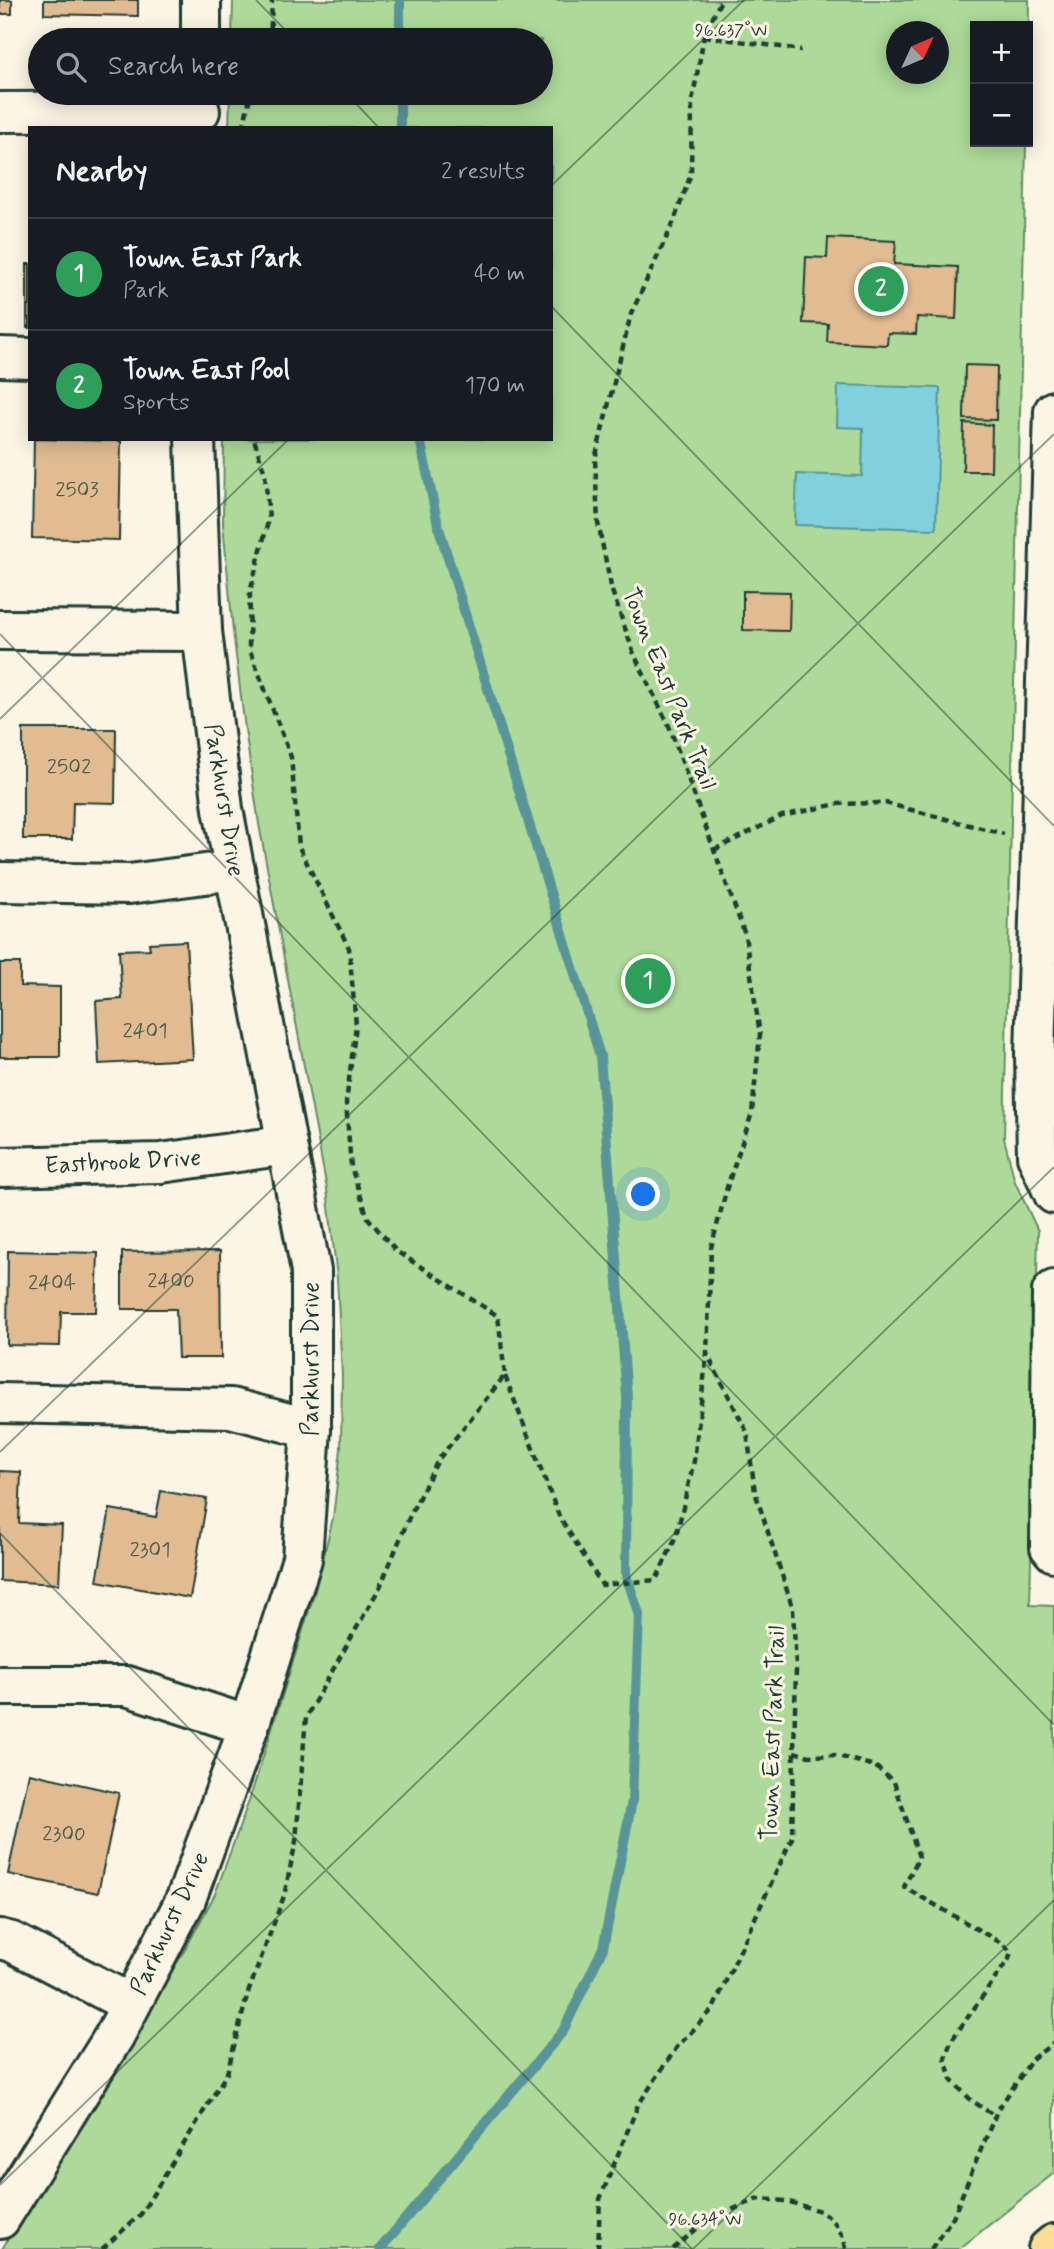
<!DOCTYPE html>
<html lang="en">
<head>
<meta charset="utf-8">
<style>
	body { margin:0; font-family:Mynerve,sans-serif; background:#242831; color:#f1f3f6 }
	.controls { position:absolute; right:21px; top:21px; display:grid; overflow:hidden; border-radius:0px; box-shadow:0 4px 18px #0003 }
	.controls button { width:63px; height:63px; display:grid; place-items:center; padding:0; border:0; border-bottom:2px solid #363941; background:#171b24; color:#f1f3f6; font:35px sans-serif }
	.compass { position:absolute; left:886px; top:21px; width:63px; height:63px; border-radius:50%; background:#171b24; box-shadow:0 4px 18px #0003; rotate:46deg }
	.you { position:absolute; left:644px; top:1195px; width:24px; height:24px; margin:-18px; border:5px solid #fff; border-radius:50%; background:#1a73e8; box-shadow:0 0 0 10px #1a73e833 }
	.badge { display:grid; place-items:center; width:46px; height:46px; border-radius:50%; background:#7c3aed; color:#fff; font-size:23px; font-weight:700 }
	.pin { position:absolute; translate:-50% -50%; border:4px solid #fff; box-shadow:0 2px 7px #0006 }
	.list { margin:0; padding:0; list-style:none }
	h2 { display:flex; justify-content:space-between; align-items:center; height:91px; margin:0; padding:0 28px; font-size:30px }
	h2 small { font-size:23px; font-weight:400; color:#9ea1a6 }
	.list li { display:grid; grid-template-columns:46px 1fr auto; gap:21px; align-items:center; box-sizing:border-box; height:112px; padding:0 28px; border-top:2px solid #363941 }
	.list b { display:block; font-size:26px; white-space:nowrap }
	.list p { margin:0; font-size:23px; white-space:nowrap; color:#9ea1a6 }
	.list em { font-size:23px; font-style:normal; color:#9ea1a6 }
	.icon { flex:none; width:38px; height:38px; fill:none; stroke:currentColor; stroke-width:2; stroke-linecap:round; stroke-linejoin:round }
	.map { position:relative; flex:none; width:1054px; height:2249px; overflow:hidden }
	.search { position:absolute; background:#171b24; box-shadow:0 4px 18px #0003; left:28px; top:28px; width:525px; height:77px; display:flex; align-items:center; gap:18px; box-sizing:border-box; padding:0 24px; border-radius:38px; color:#9ea1a6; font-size:26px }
	.panel { position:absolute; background:#171b24; box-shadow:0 4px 18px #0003; left:28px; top:126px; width:525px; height:315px; border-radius:0px }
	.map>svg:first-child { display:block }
</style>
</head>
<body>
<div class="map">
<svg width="1054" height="2249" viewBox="0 0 1054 2249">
	<rect width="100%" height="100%" fill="#fcf5e5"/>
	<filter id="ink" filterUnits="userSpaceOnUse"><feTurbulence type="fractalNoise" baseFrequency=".0143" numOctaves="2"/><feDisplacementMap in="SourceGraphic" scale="14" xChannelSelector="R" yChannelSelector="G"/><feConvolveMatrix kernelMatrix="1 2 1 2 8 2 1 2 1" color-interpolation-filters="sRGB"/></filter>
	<g filter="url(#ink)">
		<path fill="#aeda99" stroke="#668c66" stroke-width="2" fill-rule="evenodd" d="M233,0H1029L1028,76V26H975V142H1026L1004,1138L1015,1182L1038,1231L1030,1605L1054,1606V2173L959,2249H2L186,1948L215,1894L250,1798L314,1595L333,1518L341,1449L342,1375L337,1278L327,1189L259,824L245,729L233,631L223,524L224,439H551V128H229L230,93H541V40H232ZM897,32H939V74H897Z"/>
		<path fill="#80d0dd" stroke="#599599" stroke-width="2" d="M838,385L940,388L936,529L795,525L797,474L862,476L863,428L837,427Z"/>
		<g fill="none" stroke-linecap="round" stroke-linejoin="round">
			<g stroke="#599599" stroke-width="10">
				<path d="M400,40V0"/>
				<path d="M400,128V93"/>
				<path d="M380,2249L563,2031L603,1948L632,1801L639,1614L626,1575L627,1397L600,1056L438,525L420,439"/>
			</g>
		</g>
		<g fill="#e1bc92" stroke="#1f3d34" stroke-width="2">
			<rect x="0" y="0" width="12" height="14"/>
			<path d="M44,0H138V16L44,14Z"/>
			<path d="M828,238L896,241L894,264L958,267L956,319L917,317L916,334L888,333L887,345L827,342L828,324L803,323L806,257L827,258Z"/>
			<rect x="27" y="264" width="3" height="64"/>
			<path d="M965,365L997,366L996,420L964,419Z"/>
			<path d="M964,423L992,425L991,471H963Z"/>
			<path d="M34,439L121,441L119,540L32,538Z"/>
			<path d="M743,591L790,592L789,631L743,630Z"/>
			<path d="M23,729H116L115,803L73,802L72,839H23Z"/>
			<path d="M186,941L193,1059L99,1064L96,1001L122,999L119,950L150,949L149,943Z"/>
			<path d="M0,963H20V986L60,987V1057H0Z"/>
			<path d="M8,1251L98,1253L96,1312H61L60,1346L7,1345Z"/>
			<path d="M220,1251L221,1358H178L176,1309H122V1252Z"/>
			<path d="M0,1471L21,1472L19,1523L62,1525L59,1584L0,1581Z"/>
			<path d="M161,1491L207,1499L190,1598L97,1581L110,1509L156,1517Z"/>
			<path d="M29,1773L119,1793L98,1893L8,1874Z"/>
		</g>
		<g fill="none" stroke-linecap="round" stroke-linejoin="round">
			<g stroke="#1f3d34" stroke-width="44">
				<g id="minor">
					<path d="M201,40V0"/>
					<path d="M0,112L200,111"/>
					<path d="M0,357L30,358"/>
					<path d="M1054,411L1035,1055L1037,1156L1054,1194"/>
					<path d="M0,630L202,631"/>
					<path d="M0,882L129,884L235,870"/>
					<path d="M0,1167L161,1163L287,1145"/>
					<path d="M1054,1290L1052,1292L1050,1547L1054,1552"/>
					<path d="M0,1403L231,1408L311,1429"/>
					<path d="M0,1686H127L249,1726"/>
					<path d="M0,1939L12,1942L131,2004"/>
					<path d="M0,2219L115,2035L186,1899L249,1726L302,1559L311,1429V1271L223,809L202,631L195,439"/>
				</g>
			</g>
			<g stroke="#1f3d34" stroke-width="44">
				<path id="major" d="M1048,2249L1054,2244"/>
			</g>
			<g stroke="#1f3d34" stroke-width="4.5" stroke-dasharray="7 5" stroke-linecap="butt">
				<path d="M704,36L801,50"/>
				<path d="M270,40L272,0"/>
				<path d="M243,128L251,93"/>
				<path d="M714,850L782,816L837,804L885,803L1004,834"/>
				<path d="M505,1376L559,1516L602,1585L656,1580L676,1537L694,1461L707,1353L711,1248L728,1184L752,1113L760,1035L745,935L669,726L634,654L612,591L598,523L595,459L631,314L674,221L691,174L692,102L704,36L721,0"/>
				<path d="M794,1752L809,1756L834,1755L875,1766L894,1782L919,1857L904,1887L1003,1944L1011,1952L1009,1959L951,2041L945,2058L951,2080L971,2100L995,2116"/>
				<path d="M102,2249L141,2214L227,2073L248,1993L284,1896L296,1841L306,1717L380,1587L411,1513L438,1460L505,1375L498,1316L396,1251L368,1218L351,1167L346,1103L356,1025L349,948L299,847L291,757L249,648L250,592L269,518L265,474L254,439"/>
				<path d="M598,2249L600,2199L638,2105L677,2047L713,2009L792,1838L796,1668L793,1609L755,1492L747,1432L707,1354"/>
				<path d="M673,2249L707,2220L758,2199L786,2201L820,2211L832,2219L844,2239L846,2249"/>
				<path d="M931,2249L953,2217L997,2111L1033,2058L1054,2043"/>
			</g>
			<use href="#minor" stroke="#fcf5e5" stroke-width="38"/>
			<use href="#major" stroke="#fedd96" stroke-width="38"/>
		</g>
	</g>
	<path fill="none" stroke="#1f3d34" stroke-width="2" stroke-opacity="0.45" d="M256,0L295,40M346,93L379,128M551,186L744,0M551,306L1054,826M0,634L1054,1725M0,719L289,439M0,1452L1054,434M0,1533L692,2249M0,2185L1054,1167M693,2249L1054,1900"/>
	<g text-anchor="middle" stroke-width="6" stroke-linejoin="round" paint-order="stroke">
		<g font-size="21" fill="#505d4c">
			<text x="77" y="496">2503</text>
			<text x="69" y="773">2502</text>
			<text x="145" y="1037">2401</text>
			<text x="171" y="1287">2400</text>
			<text x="52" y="1289">2404</text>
			<text x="150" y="1556">2301</text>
			<text x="64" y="1840">2300</text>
		</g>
		<g font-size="24" fill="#1f3d34" stroke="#fcf5e5">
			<text transform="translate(670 688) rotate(68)" y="8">Town East Park Trail</text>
			<text transform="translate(225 800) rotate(81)" y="8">Parkhurst Drive</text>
			<text transform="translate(123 1161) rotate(-3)" y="8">Eastbrook Drive</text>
			<text transform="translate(310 1359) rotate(-90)" y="8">Parkhurst Drive</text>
			<text transform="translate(772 1733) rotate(-88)" y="8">Town East Park Trail</text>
			<text transform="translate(169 1923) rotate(-65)" y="8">Parkhurst Drive</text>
		</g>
	</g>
	<g font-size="18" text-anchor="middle" fill="#1f3d34" stroke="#fcf5e5" stroke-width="6" stroke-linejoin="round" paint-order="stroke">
		<text x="731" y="36">96.637°W</text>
		<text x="705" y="2225">96.634°W</text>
	</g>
</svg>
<div class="controls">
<button>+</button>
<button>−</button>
</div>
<svg class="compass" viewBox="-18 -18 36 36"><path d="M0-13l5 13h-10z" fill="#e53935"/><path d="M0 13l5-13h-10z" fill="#9ea1a6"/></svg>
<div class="you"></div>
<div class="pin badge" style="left:648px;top:981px;background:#2e9e5b">1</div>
<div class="pin badge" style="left:881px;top:289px;background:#2e9e5b">2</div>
<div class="search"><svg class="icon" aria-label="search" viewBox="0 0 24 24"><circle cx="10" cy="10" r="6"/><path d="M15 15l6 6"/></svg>Search here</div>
<section class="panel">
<h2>Nearby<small>2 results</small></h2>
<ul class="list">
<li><span class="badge" style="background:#2e9e5b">1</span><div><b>Town East Park</b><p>Park</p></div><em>40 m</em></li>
<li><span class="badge" style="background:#2e9e5b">2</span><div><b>Town East Pool</b><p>Sports</p></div><em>170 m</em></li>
</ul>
</section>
</div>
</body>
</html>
